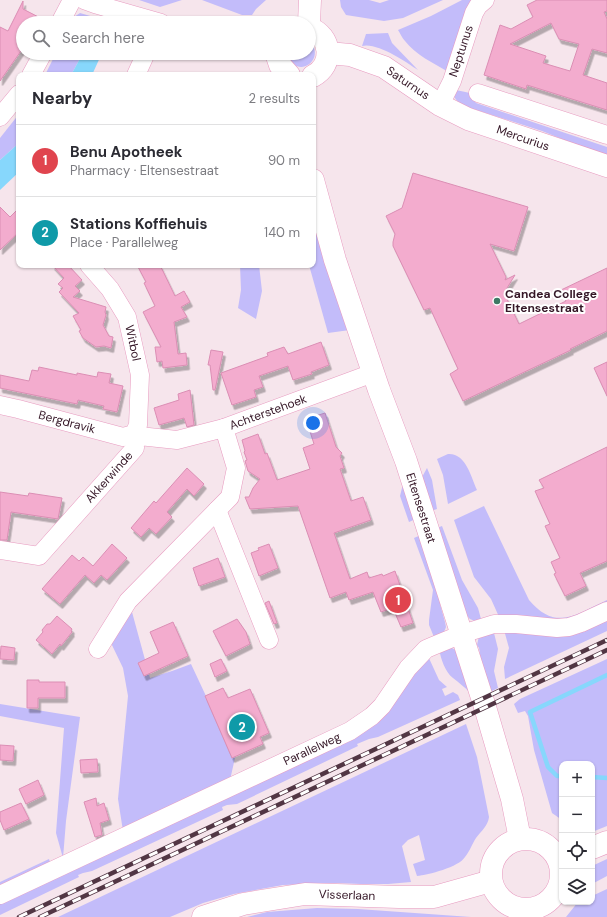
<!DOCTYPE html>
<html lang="en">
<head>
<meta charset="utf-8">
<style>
	body { margin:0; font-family:"DM Sans",sans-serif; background:#f7f7f7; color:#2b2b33 }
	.controls { position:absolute; right:12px; bottom:12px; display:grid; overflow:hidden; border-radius:8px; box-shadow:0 1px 3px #0004 }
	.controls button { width:36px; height:36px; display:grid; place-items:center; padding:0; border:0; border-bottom:1px solid #e1e1e2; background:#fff; color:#2b2b33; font:20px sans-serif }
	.you { position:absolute; left:313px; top:423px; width:14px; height:14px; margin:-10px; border:3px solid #fff; border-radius:50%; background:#1a73e8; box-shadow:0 0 0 6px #1a73e833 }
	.badge { display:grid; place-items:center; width:26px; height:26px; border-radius:50%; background:#111827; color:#fff; font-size:13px; font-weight:700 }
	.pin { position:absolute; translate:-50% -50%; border:2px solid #fff; box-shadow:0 1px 4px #0006 }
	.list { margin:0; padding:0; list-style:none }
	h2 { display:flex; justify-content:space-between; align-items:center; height:52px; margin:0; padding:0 16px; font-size:17px }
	h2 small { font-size:13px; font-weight:400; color:#7c7c81 }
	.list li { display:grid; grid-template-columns:26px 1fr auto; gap:12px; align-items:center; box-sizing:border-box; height:72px; padding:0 16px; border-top:1px solid #e1e1e2 }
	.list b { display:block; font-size:15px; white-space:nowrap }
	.list p { margin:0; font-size:13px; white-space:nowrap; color:#7c7c81 }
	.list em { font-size:13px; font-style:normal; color:#7c7c81 }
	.icon { flex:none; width:22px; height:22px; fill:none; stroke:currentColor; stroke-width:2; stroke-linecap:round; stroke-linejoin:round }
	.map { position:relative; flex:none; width:607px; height:917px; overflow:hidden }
	.search { position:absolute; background:#fff; box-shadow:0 1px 3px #0004; left:16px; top:16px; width:300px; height:44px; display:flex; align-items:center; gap:10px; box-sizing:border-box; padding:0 14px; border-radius:22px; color:#7c7c81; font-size:15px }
	.panel { position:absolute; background:#fff; box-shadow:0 1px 3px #0004; left:16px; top:72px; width:300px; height:196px; border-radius:8px }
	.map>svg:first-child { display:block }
</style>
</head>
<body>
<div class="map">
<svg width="607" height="917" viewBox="0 0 607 917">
	<defs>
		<filter id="shadow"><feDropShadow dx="2.5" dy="4.5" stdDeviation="0" flood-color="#0004"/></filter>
	</defs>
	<rect width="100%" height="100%" fill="#f6e5ec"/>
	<g fill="#c3bcfa">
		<path d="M139,0H182L160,7Z"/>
		<path d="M202,0H266L256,9L252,15H242Z"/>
		<path d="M340,0H369L380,3L389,0H443L403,18L384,21L346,15L341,7Z"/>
		<path d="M462,0H474L449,72C434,64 415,54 405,41C402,38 400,33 398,30L431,16Z"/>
		<path d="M80,13L97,18L96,23H70L72,17H74Z"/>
		<path d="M388,33L392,43L418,70C406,62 377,42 362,46L366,34Z"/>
		<path d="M309,41C328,58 296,83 287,53H309Z"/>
		<path d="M56,53H83L71,75H45Z"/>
		<path d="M456,90L470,93L476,103L607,147V157L542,131L467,107C461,104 456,101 453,95Z"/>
		<path d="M19,114V143L0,160V138Z"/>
		<path d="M313,207L350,330L328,333L309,265H313Z"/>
		<path d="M240,265H259L262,291L256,319L238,308L241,290Z"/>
		<path d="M448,454C466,453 471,477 477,490L448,504L443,475L437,459Z"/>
		<path d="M427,468L432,480L437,509L431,511L421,479Z"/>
		<path d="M403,484L418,518L409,522L400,496Z"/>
		<path d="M484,506L529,600C556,632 576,614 607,600V606L576,621L500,619L491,599L474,577L454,520Z"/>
		<path d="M442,526L462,580L478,608L481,619L477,622L470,619L467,616L437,528Z"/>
		<path d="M423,534L440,592V604L445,622L446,627L444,632L434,637L429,625V620L433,590L414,538Z"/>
		<path d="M132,612L150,678L172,671L191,664L235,758L230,780L123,831L118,799L128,696L123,668L111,643Z"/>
		<path d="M607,616V631L505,679L504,667L509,648L504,630Z"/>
		<path d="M494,633L498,649L494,671L498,688L490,692L483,674L479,648L477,645L479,636Z"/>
		<path d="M452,648L457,651L470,693C465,687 459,683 453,678C445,672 441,659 439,649Z"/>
		<path d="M428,656L439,680L447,687L442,689L445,696L453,692L458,695L460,700L378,737L369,739L357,744L358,746L237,804L227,805L222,807L223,810L92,871L83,873L78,875L79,877L0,915V901L349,738Z"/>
		<path d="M607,659V826L592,832V764H562V820L552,813L534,750L528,716L525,711L518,713L514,704L520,699Z"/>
		<path d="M0,704L80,717L66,821L63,858L56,833L64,728L0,716Z"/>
		<path d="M466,724L477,757L489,817C488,826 481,831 476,838C472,844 470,851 465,857C459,867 428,875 417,876L413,864L425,860L419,835L408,840L402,846L411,882L388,884H361L337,883L283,885L234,894L203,903L170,917H58Z"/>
		<path d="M49,859L50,862L0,885V882Z"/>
		<path d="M607,859V876L592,884V866Z"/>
		<path d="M607,889V917H566L578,902H592V896Z"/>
		<path d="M317,908L358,909L471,917H247L267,912Z"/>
	</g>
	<g fill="#87d7fc">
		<path d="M83,53H102L92,75H71Z"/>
		<path d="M19,143V172L0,190V160Z"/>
	</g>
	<path fill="#f6e5ec" d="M102,0H125L117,23L96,17Z"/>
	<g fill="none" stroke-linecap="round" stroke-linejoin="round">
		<g stroke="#87d7fc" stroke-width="4.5">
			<path d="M562,776H557L548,767L530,712L607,675"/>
			<path d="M592,777L607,778"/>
		</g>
	</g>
	<g fill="#f3acce" stroke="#db8eb4" fill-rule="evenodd" filter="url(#shadow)">
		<path d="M537,0H607V11L604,12L607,19V53L592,49L583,75L607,83V110L527,85L526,89L484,75L500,25L511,29L533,17L527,5ZM551,23L559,39L579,44L570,71L543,63L546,56L510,44Z"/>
		<path d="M23,1V9L50,23H23V48L0,81V27L8,31Z"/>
		<path d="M413,173L528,207L514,251L490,244L506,277L505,280L515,275L504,293L519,324L566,301L561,290L607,268V331L570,349L571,350L463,401L450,374L458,369L430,308L424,310L393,246V242L395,234L386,216L402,208Z"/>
		<path d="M0,207L10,217L19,208V232L0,250Z"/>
		<path d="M52,265H68L82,280L75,286L80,291L73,297L106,307L105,312L106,315L103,325L109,336L113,337L111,348L104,346L96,347L83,338L79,331L81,330L73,316L79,313L59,292L63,288L58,284L64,278Z"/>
		<path d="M137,265H160L175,296L184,291L190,302L181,307L187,317L174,322L178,354L186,353L187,365L163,368L162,361L157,362L155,347H161L143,312L155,306L144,283L146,282Z"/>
		<path d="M321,342L329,365L311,372L312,374L293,380L288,366L259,376L263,387L254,390L256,397L232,405L221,373L268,356L267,353L284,347L288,354Z"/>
		<path d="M211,350L223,352L215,390H213L210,365H208Z"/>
		<path d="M607,362V396L594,368Z"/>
		<path d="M39,367L77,375V373L97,377L98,372L111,374L109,383L123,386L117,412L103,409L104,406L78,400L77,404L0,388V375L29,381L32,370L38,371Z"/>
		<path d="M190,390L194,425L187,427L184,418L159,425L154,408L179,400L178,394Z"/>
		<path d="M325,413L336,447L342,453L340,456L344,468L340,469L351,501L363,497L371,520L334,533L350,579L367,572L369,578L382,574L383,576L395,571L413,623L401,627L393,608L381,612L373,592L349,600L346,592L330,598L298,506L250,509L245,497H249L253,488L260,479L248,471L245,461L247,460L244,452L245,451L242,440L258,434L265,454L267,453L277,480L310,469L303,448L314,444L306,419Z"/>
		<path d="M607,447V561L580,573L586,586L565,596L554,574L556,573L551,562L560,558L545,526L550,524L535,491L544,488L539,480Z"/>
		<path d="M187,468L204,484L194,496L187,489L167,512L172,517L156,534L149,528L141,537L131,528L154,501L156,503Z"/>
		<path d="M0,492L28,496L29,493L62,498L58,519L11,512L7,540H0Z"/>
		<path d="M112,544L127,558L107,580L101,575L94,583L85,575L60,604L42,589L72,555L79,561L83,557L93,566Z"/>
		<path d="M269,544L278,568L259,576L251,553L259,550L258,548Z"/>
		<path d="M218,558L225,577L199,586L193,568Z"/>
		<path d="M269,601L277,623L274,624L265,603Z"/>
		<path d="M57,616L72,629L71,631L72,632L61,646L60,644L52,654L36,640L43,632L42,630L47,624H50Z"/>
		<path d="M237,619L246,632L250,644L226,656L213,631Z"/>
		<path d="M173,622L188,656L144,676L138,663L159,653L150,632Z"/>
		<path d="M1,646L15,648L14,660L0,659Z"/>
		<path d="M221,659L227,671L215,677L210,664Z"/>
		<path d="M27,680H39V682H65V698H38V708H27Z"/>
		<path d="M223,688L228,698L250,689L269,733L260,737L263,744L232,758L205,696Z"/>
		<path d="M0,745L14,746L13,761L0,760Z"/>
		<path d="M97,759L98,772L81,773L80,760Z"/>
		<path d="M38,780L44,795L26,804L19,789Z"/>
		<path d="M96,798L97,806L104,803L109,820L100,823L102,835L95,837L84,802Z"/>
		<path d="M21,803L29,819L4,830L0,820V812Z"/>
	</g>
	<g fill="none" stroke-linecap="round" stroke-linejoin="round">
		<g stroke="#e89bc0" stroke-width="19">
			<g id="minor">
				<path d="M84,0L95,4L161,23"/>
				<path d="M60,23L72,0"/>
				<path d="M31,75L43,53"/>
				<path d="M136,75L146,53"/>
				<path d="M478,93L607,135"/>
				<path d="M440,105L452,81L474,13L478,6L485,0"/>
				<path d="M0,117L19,94"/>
				<path d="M0,405L18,409L123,437L134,434L138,425L140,375L127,317L110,289L89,265"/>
				<path d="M217,510L269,640"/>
				<path d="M0,550L39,556L135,448L134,434L139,436L177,440L224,428"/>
				<path d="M98,649L128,601L230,497L236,468L224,428L373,373"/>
				<path d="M0,895L350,731L372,716L382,706L408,668L426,649L433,646L462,634L494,624H516L557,628L569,627L581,623L607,611"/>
			</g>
		</g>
		<g stroke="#e89bc0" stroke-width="23">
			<g id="tertiary">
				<path d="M309,23L310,0"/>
				<path d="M309,28C332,36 334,65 313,76"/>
				<path d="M276,53L280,65L289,75"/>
				<path d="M328,53L350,55L384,67L440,105L468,119L607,166"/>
				<path d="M313,180L335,260L379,390L406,461L485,707L512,799L520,839"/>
				<circle cx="526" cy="874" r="35"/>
				<path d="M592,848L607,842"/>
				<path d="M203,917L243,904L305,894L399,897H434L491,881"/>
			</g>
		</g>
		<use href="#minor" stroke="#fff" stroke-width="18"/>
		<use href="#tertiary" stroke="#fff" stroke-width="22"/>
		<g stroke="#523644" stroke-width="4.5">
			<g id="rail">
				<path d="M19,917L607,640"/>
				<path d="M40,917L607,650"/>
			</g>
		</g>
		<use href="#rail" stroke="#fff" stroke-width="3" stroke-dasharray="9" stroke-linecap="butt"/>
	</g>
	<circle fill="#3d7965" stroke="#fff" stroke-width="1.5" cx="497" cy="301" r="4"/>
	<g text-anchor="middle" stroke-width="4" stroke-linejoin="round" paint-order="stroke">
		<g font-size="12" fill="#351727" stroke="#fff">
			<text transform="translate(461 51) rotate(-72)" y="4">Neptunus</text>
			<text transform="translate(408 83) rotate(34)" y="4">Saturnus</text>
			<text transform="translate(523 138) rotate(19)" y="4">Mercurius</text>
			<text transform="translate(133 343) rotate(78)" y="4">Witbol</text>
			<text transform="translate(268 412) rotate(-20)" y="4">Achterstehoek</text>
			<text transform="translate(67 422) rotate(15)" y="4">Bergdravik</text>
			<text transform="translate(109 477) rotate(-48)" y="4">Akkerwinde</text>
			<text transform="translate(421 508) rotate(72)" y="4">Eltensestraat</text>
			<text transform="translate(312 749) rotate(-25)" y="4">Parallelweg</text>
			<text transform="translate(347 895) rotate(2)" y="4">Visserlaan</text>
		</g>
		<g font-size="12" font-weight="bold" fill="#351727" stroke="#fff" text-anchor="start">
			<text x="505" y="298">Candea College<tspan x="505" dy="14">Eltensestraat</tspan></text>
		</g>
	</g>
</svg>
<div class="controls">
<button>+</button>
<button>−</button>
<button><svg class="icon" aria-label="locate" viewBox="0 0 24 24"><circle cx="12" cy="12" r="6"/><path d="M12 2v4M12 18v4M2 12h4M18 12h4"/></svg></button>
<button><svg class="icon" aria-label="layers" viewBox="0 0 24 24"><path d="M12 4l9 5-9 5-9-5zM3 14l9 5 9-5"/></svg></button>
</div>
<div class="you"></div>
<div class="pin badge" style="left:398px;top:600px;background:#e0444e">1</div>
<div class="pin badge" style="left:242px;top:727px;background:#0f9aa8">2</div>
<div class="search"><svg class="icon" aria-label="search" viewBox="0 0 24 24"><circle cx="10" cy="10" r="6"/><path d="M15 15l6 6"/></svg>Search here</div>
<section class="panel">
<h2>Nearby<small>2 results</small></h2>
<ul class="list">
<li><span class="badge" style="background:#e0444e">1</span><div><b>Benu Apotheek</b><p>Pharmacy · Eltensestraat</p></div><em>90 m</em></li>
<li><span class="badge" style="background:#0f9aa8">2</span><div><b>Stations Koffiehuis</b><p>Place · Parallelweg</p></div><em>140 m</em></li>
</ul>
</section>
</div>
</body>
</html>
